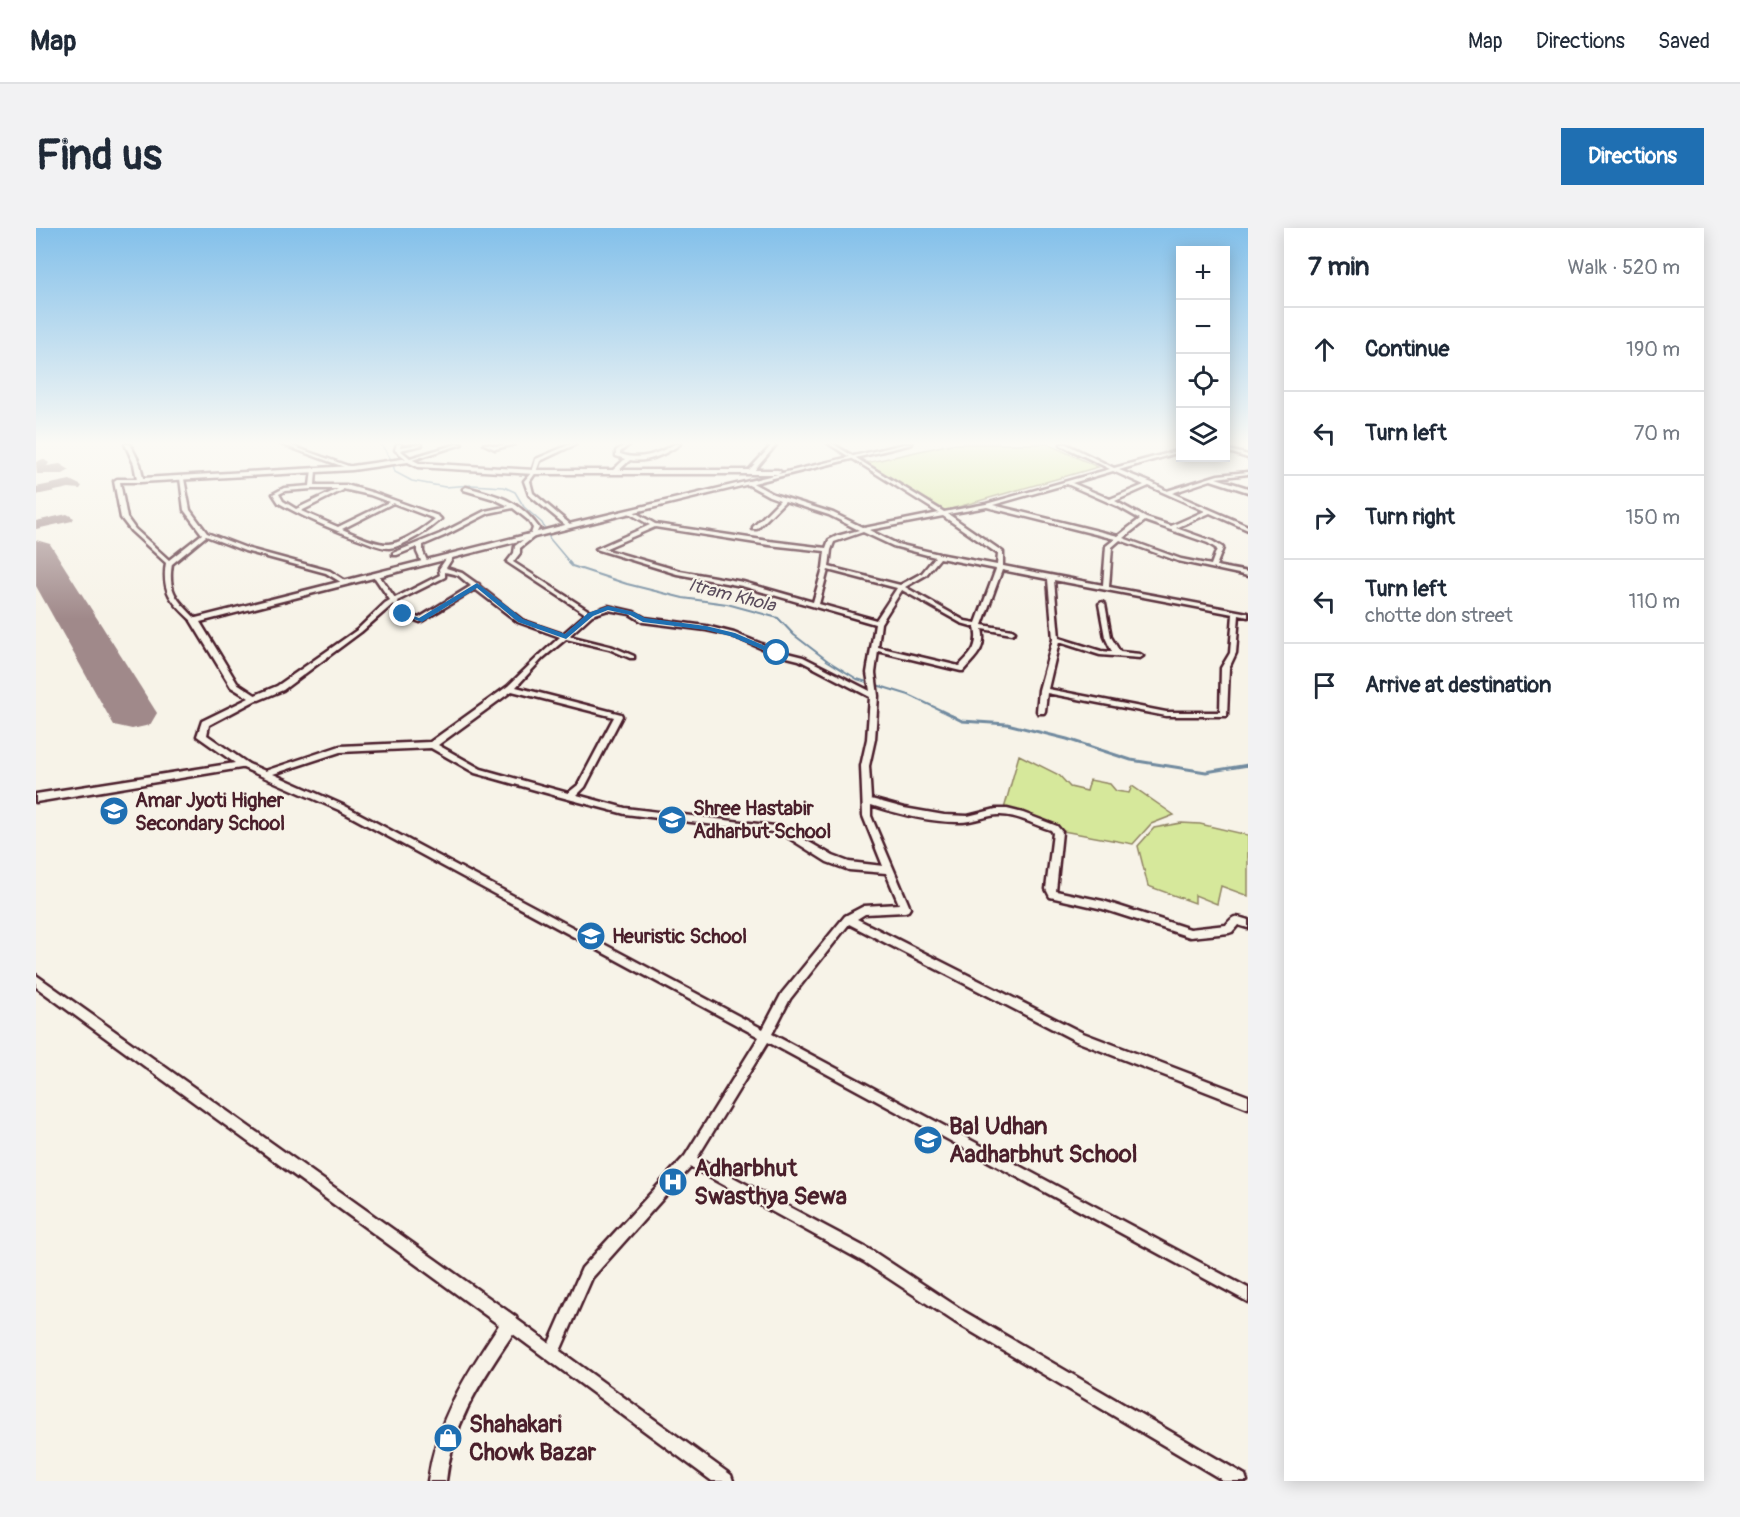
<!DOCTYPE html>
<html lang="en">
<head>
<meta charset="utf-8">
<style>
	body { margin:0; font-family:Pangolin,sans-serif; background:#f2f2f3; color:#1f2937 }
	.controls { position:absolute; right:18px; top:18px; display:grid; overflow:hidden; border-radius:0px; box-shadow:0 3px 15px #0003 }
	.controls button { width:54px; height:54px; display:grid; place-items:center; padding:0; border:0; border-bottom:2px solid #e0e1e3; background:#fff; color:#1f2937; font:30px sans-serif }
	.stop { position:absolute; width:18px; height:18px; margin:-14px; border:4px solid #1f6fb2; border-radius:50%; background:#fff }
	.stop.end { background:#1f6fb2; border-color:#fff; box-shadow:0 2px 6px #0008 }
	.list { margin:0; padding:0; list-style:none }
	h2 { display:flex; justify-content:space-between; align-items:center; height:78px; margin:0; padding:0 24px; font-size:26px }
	h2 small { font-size:20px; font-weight:400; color:#747a83 }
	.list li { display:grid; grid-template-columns:39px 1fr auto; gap:18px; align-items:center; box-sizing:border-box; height:84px; padding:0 24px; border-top:2px solid #e0e1e3 }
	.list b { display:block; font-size:22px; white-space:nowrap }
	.list p { margin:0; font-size:20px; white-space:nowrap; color:#747a83 }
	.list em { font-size:20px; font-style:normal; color:#747a83 }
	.icon { flex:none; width:33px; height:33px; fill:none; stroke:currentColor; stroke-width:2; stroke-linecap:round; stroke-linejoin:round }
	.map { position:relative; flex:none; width:1212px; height:1253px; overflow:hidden; border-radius:0px }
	header { display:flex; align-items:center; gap:36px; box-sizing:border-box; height:84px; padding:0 30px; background:#fff; border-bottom:2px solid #e0e1e3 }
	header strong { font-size:28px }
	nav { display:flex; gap:33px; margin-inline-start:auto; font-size:21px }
	.intro { display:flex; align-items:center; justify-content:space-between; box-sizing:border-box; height:144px; padding:0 36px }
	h1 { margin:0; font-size:42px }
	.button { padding:15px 27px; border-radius:0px; background:#1f6fb2; color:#fff; font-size:21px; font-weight:700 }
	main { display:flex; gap:36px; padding:0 36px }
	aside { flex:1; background:#fff; border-radius:0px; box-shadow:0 3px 15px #0003 }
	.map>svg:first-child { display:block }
</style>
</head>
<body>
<header>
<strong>Map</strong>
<nav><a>Map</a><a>Directions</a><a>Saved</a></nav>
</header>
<div class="intro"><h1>Find us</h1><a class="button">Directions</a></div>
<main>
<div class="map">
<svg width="1212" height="1253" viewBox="0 0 1212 1253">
	<rect width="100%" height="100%" fill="#f7f3e8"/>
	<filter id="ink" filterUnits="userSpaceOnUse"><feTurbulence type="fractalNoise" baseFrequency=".0167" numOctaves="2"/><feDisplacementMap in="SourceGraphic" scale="12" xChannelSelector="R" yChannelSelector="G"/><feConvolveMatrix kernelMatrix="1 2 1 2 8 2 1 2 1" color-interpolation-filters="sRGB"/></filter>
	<g filter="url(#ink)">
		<g fill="#d6e89b" stroke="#908463" stroke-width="1.5">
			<path d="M915,216H1012L1062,239L908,283L830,235Z"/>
			<path d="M983,527L1023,547L1034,559L1051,563L1054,552L1074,556L1080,563L1093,565L1096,558L1138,587L1115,596L1097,616L1027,603L1019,598L968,581Z"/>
			<path d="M1145,595L1164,596L1212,607V668L1185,658L1181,676L1159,667V675L1112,658L1102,618L1118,600Z"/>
		</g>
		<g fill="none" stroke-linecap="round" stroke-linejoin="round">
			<path stroke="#718a9f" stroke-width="1.5" d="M345,216L356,233L359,244L376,253L409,259L436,257L468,259L479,264L488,279L506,295L514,311L535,336"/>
			<path stroke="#718a9f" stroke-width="2" d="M533,335L536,338L591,356L647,370L691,376L742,390L758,407L792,433L821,451L873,467L919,489"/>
			<path stroke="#718a9f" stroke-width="3" d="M916,488L926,493L971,496L1031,511L1095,532L1170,544L1212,537"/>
			<g fill="#a0898a" fill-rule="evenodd">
				<path d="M7,231L13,235L11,238L24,236L34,242L27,246H1L0,234Z"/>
				<path d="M34,252L46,258L44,261L33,260L0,267V259Z"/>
				<path d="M31,286L38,290L36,293L0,301V293Z"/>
			</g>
			<path fill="#a0898a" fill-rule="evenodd" d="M0,312L14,316L121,485L114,497L96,501L78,497L71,485L0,358Z"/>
			<g stroke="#4a1f2b" stroke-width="5">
				<g id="minor">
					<path d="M245,216H250L318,240L314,241Z"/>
					<path d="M361,216H365L364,219L386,216V217L364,222L374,230L421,216H426L373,233L359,222Z"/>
					<path d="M448,216C453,215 456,218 461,218C467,218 473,215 479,216L459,221Z"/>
					<path d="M535,216H540L504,233L500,244L494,253L497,265L535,297V299L533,300L493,267L488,253L496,244L500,231Z"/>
					<path d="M590,216H594L584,224V226C605,233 621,226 639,216H644C630,226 612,235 594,232L580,245H576V243L589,231L580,228V223Z"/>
					<path d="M730,216H737L740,217L717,244H713V242L735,218Z"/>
					<path d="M793,216H797L908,284L950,276L1074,241L1025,217V216H1030L1078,240L1144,222V224L1083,242L1116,255L1131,263L1182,247L1212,244V246L1180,250L1212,260V264L1175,252L1136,265L1212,298V302L1174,285L1140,300L1176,313L1186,319L1187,320L1180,338L1212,344V348L1142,333L1084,312L1076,319L1073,359L1212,385V389L1203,387L1200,425L1193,440L1191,488H1130L1011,465L1009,483L1008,485H1002L1001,483L1003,462L1017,411L1012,351L966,342L946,397L976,402L979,404L976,406L946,401C951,421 939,429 927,443H925L842,423L839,445L842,468L839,511L833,538L835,571L868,580L908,587L932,588L960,581H971L987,585L1021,598L1026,604L1020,663L1067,673L1154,701L1190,697C1199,686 1199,688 1212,692V700L1202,697L1196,704L1193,705L1154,709L1067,681L1014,669L1010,661L1017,605L1015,602C998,597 980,586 962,587C948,588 935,595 921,594C892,594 862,586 835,577V588L874,680L872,683L869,684L829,686L821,691L1047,805L1212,868V880L1040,813L813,696L754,771L736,806L1212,1060V1074L732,814L661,930L838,1024L929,1084L1209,1247L1211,1253H1188L919,1094L828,1034L655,939L556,1050L524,1123L695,1247L697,1253H676L469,1100L467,1095L469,1090L474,1088L479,1090L513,1115L546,1040L649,928L723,809L303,582L205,539L204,537L208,534L229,543L304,518L394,514L472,458L503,428L524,409L482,394L439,361L384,394L365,387L357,376L325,404L247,462L223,472H217V468L241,458L321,402L349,375L354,372L337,347L338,346H342L359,370L404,347L403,341L412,328L414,327L417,329L410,340L426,345L440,355L443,356V358L486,392L527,406L550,386L471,334L478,325L479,318L495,306L497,300L492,292L477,280L453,285L408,308L387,317V324L392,335L391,336L386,335L381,324V319L361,327H357V325L404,306L449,283L473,278L458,271L428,262L427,261L430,259C463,268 483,272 503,300L499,308L484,320V325L477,334L555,384L572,378L598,384L609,390L670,398L698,405L743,423L767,429L834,463L831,445L839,396L706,358L641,346L560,321L614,297L593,285V283L595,282L619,296L733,313L790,320L793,312L801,308L823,302L793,287L749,273L721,301H717V299L744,272L733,268L711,256V254L713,253L737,266L797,285L828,300L903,285ZM1077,243L1108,257L1074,271L1036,255ZM1031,256L1081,278L1104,291L1082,308L957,277ZM1113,258L1169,283L1135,298L1110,290L1079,273ZM951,279L1079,311L1070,318L1067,357L967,338V324L912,286ZM907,288L962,326L961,337L903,326L861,316L833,302ZM1109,293L1172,315L1181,321L1175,337L1145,331L1087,310ZM619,299L733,317L789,323L787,340L777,374L707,354L644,343L568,321ZM827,304L857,318L899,329L886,345L864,357L793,339L795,322L798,314ZM904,330L960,341L940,395L929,393L869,359L890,347ZM792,342L861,360L840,392L783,376ZM409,344L422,347L435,358L383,390L369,385L361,373L409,349ZM1018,352L1197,386L1194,425L1185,440L1184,484H1130L1012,461L1023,414L1064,427L1104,430L1107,428L1104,426L1084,424L1075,409L1069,376L1066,374L1063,376L1069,409L1076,424L1065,423L1023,410ZM866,362L925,395L939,399C943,419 936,425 923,438L842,419L845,395ZM572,382L594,386L607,394L670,402L694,407L739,426L763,432L834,469L831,511L825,538L827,588L847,638L813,634L797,628L747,599L589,580L541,567L549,559L586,488L585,486L480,459L507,430L530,411L573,421L594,430H598V428L577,419L533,408L556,387ZM476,463L578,489L542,557L532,565L445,541L402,517ZM395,520L439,545L521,568L589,586L745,605L791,634L813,642L850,645L863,676L828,678L809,688L746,765L727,801L309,578L237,546L304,524Z"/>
					<path d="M1190,221L1212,227V230L1190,223Z"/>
					<path d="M278,240L280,241L279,257H310L338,265L402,288L405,291C395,301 367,319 353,320C344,320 334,315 326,312C300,303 274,292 250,279L243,275L237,266L248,260L274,258L276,241ZM276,261H302L260,281L247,273L243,266L249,263ZM307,261L334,267L353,274L302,299L265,283L307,262ZM357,275L399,291C390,299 365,316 352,316C340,317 318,306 306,301Z"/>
					<path d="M144,250L148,251L154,282L171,305L213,321L294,343L313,355L308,356L290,345L209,323L170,308L136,336C131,366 143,373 162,393L157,394C137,375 125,365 130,335L95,303L85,290L78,253L81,251H106L107,252L104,254H84L91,290L99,301L133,332L166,306L148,282Z"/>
				</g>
			</g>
			<g stroke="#4a1f2b" stroke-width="5">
				<g id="tertiary">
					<path d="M89,216H94L104,236L107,250L316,238L373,230L383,235L498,242H742L745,244L742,246H498L382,239L372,234L316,242L104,254L101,252L98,236Z"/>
					<path d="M868,216H876L534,300L164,394L201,455L224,470L173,497L171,507L211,535L213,537L211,539L0,574V566L199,535L161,508L166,493L213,470L195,459L155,393L156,391L533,296Z"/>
					<path d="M0,747L480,1089L482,1095L480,1101C447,1151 417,1191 410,1253H392C400,1192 430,1147 463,1097L0,759Z"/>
				</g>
			</g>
			<use href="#minor" fill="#f7f3e8" fill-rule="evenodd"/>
			<use href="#tertiary" fill="#f7f3e8" fill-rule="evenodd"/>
		</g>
	</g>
	<linearGradient id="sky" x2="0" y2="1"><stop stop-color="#83c0ea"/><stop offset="0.55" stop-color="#fbfaf5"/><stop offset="1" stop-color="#fbfaf5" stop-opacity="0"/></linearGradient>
	<rect width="1212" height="391" fill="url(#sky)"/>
	<path fill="#1f6fb2" d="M441,355L487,391L529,406L552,385L572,378L598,384L609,390L670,398L699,405L745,425L739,427L694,408L670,402L607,394L594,387L572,382L557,388L530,411L482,394L441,360L386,394L363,386L367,384L383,390Z"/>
	<defs>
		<g id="school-disc" transform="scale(1.5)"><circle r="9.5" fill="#1f6fb2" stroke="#f7f3e8"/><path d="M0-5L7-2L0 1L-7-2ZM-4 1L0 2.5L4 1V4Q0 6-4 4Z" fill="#fff"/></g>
		<g id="hospital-disc" transform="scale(1.5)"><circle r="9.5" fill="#1f6fb2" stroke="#f7f3e8"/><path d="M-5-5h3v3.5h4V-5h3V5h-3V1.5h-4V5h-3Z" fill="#fff"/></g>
		<g id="shop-disc" transform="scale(1.5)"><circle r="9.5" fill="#1f6fb2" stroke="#f7f3e8"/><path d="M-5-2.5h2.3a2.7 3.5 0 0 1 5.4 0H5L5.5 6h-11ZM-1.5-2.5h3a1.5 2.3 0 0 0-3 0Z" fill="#fff"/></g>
	</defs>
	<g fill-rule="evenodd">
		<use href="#school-disc" x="78" y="583"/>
		<use href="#school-disc" x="636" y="592"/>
		<use href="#school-disc" x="555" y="708"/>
		<use href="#school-disc" x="892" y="912"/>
		<use href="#hospital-disc" x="637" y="954"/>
		<use href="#shop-disc" x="412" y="1210"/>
	</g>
	<g text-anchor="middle" stroke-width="4.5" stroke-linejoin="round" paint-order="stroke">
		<g font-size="18" font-style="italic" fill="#5a4c5c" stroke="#f7f3e8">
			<text transform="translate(696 367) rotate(14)" y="6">Itram Khola</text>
		</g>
		<g font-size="20" font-weight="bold" fill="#4a1f2b" stroke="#f7f3e8" text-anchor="start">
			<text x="99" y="579">Amar Jyoti Higher<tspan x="99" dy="23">Secondary School</tspan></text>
			<text x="657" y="587">Shree Hastabir<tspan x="657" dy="23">Adharbut School</tspan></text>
			<text x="576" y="715">Heuristic School</text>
		</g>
		<g font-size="24" font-weight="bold" fill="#4a1f2b" stroke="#f7f3e8" text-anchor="start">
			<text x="913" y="906">Bal Udhan<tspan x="913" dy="28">Aadharbhut School</tspan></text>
			<text x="658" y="948">Adharbhut<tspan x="658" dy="28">Swasthya Sewa</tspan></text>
			<text x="433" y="1204">Shahakari<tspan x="433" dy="28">Chowk Bazar</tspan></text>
		</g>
	</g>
</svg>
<div class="controls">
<button>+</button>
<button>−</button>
<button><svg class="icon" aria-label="locate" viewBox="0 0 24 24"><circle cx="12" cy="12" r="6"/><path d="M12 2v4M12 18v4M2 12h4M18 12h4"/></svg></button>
<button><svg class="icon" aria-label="layers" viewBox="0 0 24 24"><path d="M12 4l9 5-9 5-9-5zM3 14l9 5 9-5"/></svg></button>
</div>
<div class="stop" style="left:741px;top:425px"></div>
<div class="stop end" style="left:367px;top:386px"></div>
</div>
<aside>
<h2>7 min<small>Walk · 520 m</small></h2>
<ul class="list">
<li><svg class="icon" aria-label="ahead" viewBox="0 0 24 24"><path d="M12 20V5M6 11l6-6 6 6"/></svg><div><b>Continue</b></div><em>190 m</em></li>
<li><svg class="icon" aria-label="left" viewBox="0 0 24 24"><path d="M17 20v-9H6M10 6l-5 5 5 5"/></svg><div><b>Turn left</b></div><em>70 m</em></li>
<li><svg class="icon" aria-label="right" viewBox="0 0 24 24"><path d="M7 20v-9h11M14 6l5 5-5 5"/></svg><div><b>Turn right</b></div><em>150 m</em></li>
<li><svg class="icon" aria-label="left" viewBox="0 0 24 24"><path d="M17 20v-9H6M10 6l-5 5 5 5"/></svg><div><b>Turn left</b><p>chotte don street</p></div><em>110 m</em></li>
<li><svg class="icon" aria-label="arrive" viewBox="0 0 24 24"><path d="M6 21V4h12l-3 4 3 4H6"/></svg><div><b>Arrive at destination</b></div></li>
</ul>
</aside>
</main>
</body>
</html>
